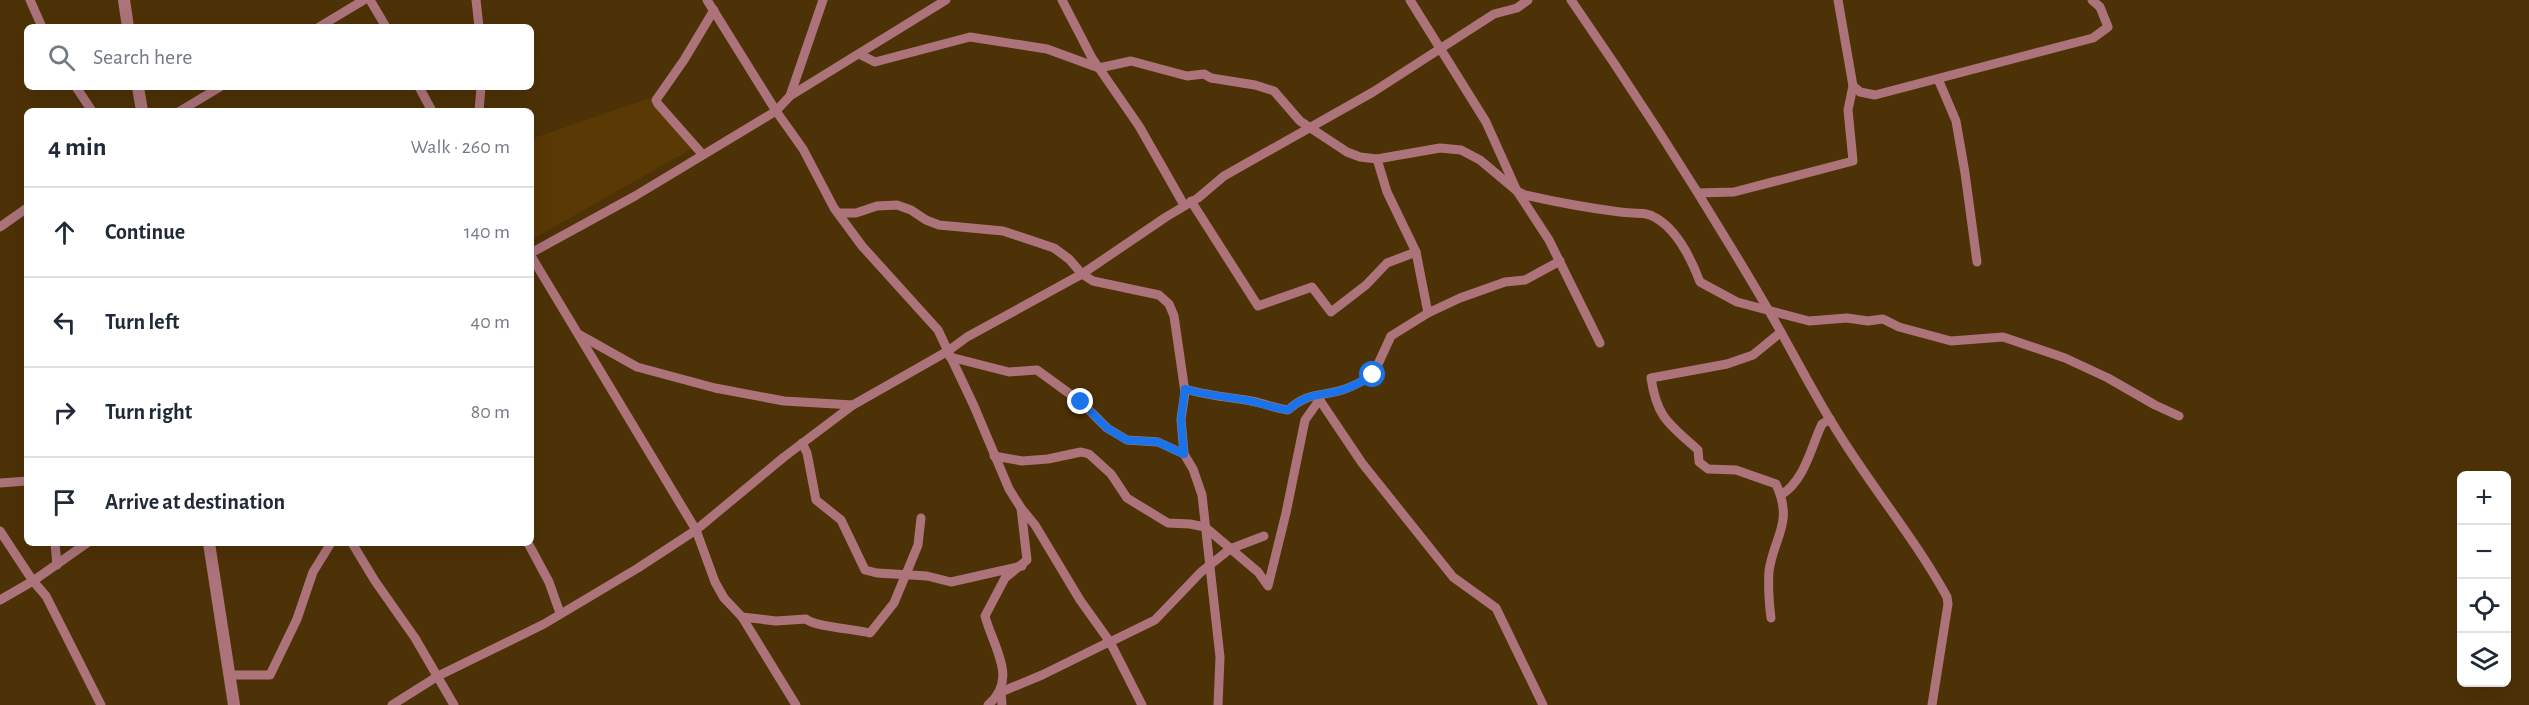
<!DOCTYPE html>
<html lang="en">
<head>
<meta charset="utf-8">
<style>
	body { margin:0; font-family:"Alegreya Sans",sans-serif; background:#f6f6f7; color:#1f2937 }
	.controls { position:absolute; right:18px; bottom:18px; display:grid; overflow:hidden; border-radius:9px; box-shadow:0 6px 24px #0002 }
	.controls button { width:54px; height:54px; display:grid; place-items:center; padding:0; border:0; border-bottom:2px solid #e0e1e3; background:#fff; color:#1f2937; font:30px sans-serif }
	.stop { position:absolute; width:18px; height:18px; margin:-14px; border:4px solid #1a73e8; border-radius:50%; background:#fff }
	.stop.end { background:#1a73e8; border-color:#fff; box-shadow:0 2px 6px #0008 }
	.list { margin:0; padding:0; list-style:none }
	h2 { display:flex; justify-content:space-between; align-items:center; height:78px; margin:0; padding:0 24px; font-size:26px }
	h2 small { font-size:20px; font-weight:400; color:#747a83 }
	.list li { display:grid; grid-template-columns:39px 1fr auto; gap:18px; align-items:center; box-sizing:border-box; height:90px; padding:0 24px; border-top:2px solid #e0e1e3 }
	.list b { display:block; font-size:22px; white-space:nowrap }
	.list em { font-size:20px; font-style:normal; color:#747a83 }
	.icon { flex:none; width:33px; height:33px; fill:none; stroke:currentColor; stroke-width:2; stroke-linecap:round; stroke-linejoin:round }
	.map { position:relative; flex:none; width:2529px; height:705px; overflow:hidden }
	.search { position:absolute; background:#fff; box-shadow:0 6px 24px #0002; left:24px; top:24px; width:510px; height:66px; display:flex; align-items:center; gap:15px; box-sizing:border-box; padding:0 21px; border-radius:9px; color:#747a83; font-size:22px }
	.panel { position:absolute; background:#fff; box-shadow:0 6px 24px #0002; left:24px; top:108px; width:510px; height:438px; border-radius:9px }
	.map>svg:first-child { display:block }
</style>
</head>
<body>
<div class="map">
<svg width="2529" height="705" viewBox="0 0 2529 705">
	<rect width="100%" height="100%" fill="#4e3207"/>
	<path fill="#5a3904" d="M650,98L693,148L531,240V139Z"/>
	<g fill="none" stroke-linecap="round" stroke-linejoin="round">
		<g stroke="#ac747a" stroke-width="9">
			<path d="M30,0L42,27"/>
			<path d="M370,0L386,27"/>
			<path d="M476,0L479,27"/>
			<path d="M707,0L776,111L803,149L834,208L862,246L938,330L974,406L1009,489L1021,508L1035,525L1080,600L1110,642L1142,705"/>
			<path d="M1062,0L1092,58L1139,126L1184,205"/>
			<path d="M1410,0L1486,122L1517,191L1549,240L1600,343"/>
			<path d="M1571,0C1641,101 1707,205 1769,311C1791,349 1811,389 1834,426C1869,484 1914,537 1947,597L1948,604L1932,705"/>
			<path d="M319,27L364,0"/>
			<path d="M859,54L875,62L970,37L1047,49L1099,68L1131,61L1187,76L1204,74L1211,78L1255,85L1274,91L1300,121L1347,152L1360,157L1377,159L1440,148L1461,150L1480,160L1517,191L1525,195C1556,202 1588,208 1620,212C1633,214 1645,211 1656,218C1677,230 1692,261 1700,282L1737,302L1809,321L1847,318L1868,321L1883,319L1899,327L1951,341L2003,337L2065,358L2108,378L2155,405L2179,416"/>
			<path d="M1938,79L1956,121L1965,173L1977,262"/>
			<path d="M1853,86L1860,92L1875,95L2093,38L2108,27L2100,7L2092,0"/>
			<path d="M76,87L92,111"/>
			<path d="M419,87L432,111"/>
			<path d="M790,96L823,0"/>
			<path d="M180,111L220,87"/>
			<path d="M479,111L481,87"/>
			<path d="M703,155L658,104L656,100L684,60L714,10"/>
			<path d="M1377,159L1387,192L1416,252L1428,313"/>
			<path d="M1698,193L1734,192L1853,161L1848,110L1853,86L1838,0"/>
			<path d="M1191,201L1258,306L1312,287L1331,312L1366,285L1387,263L1416,252"/>
			<path d="M838,213H856L877,206L897,205L911,210L926,220L939,225L1003,231L1054,248L1069,259L1082,274L1093,281L1159,295L1169,304L1174,316L1185,392L1181,419L1184,454"/>
			<path d="M0,227L27,208"/>
			<path d="M531,253L635,196L776,111L790,96L946,0"/>
			<path d="M531,256L696,530L715,582L724,598L742,617L796,705"/>
			<path d="M580,335L637,367L715,388L784,401L853,405"/>
			<path d="M950,357L1009,372L1037,370L1081,402L1107,428L1127,440L1158,442L1184,454L1193,469L1202,495L1220,657L1218,705"/>
			<path d="M1185,389C1206,395 1225,397 1246,400C1260,402 1274,408 1288,410C1308,392 1319,397 1342,390C1352,387 1363,381 1373,375L1391,336L1428,313L1460,298L1505,282L1525,280L1560,261"/>
			<path d="M1317,396L1362,463L1453,577L1496,608L1543,705"/>
			<path d="M802,443L807,453L816,500L841,520L865,570L877,573L927,576L951,582L1022,566"/>
			<path d="M994,456L1022,461L1048,459L1081,452L1089,454L1111,474L1127,498L1168,523L1190,524L1205,527L1258,572L1268,586L1286,513L1305,420L1320,399"/>
			<path d="M0,483L27,481"/>
			<path d="M1781,495C1805,480 1811,447 1822,424L1830,419"/>
			<path d="M0,531L33,581L46,596L101,705"/>
			<path d="M55,543L57,565"/>
			<path d="M352,543L375,581L415,638L454,705"/>
			<path d="M528,543L549,582L560,613"/>
			<path d="M0,600L33,581L87,543"/>
			<path d="M742,617L776,621L806,619C814,627 856,629 870,633L894,603L918,545L921,518"/>
			<path d="M1771,618C1769,602 1768,586 1769,571C1774,536 1794,523 1776,484L1736,470L1708,469L1699,462L1698,450C1669,424 1657,418 1651,378L1727,364L1753,355L1781,332"/>
			<path d="M1110,642L1155,620L1201,572L1230,549L1264,536"/>
			<path d="M229,675H270L297,619L313,572L331,543"/>
			<path d="M392,705L438,676L544,624L638,568L696,530L784,457L853,405L948,351L967,337L1082,274L1166,217L1198,198L1224,176L1373,92L1494,14L1517,8L1528,0"/>
			<path d="M988,705C1019,679 993,647 985,616L1005,578L1027,560L1021,508"/>
			<path d="M1002,705L1001,692L1042,675L1109,642"/>
		</g>
		<g stroke="#ac747a" stroke-width="12">
			<path d="M124,0L128,27"/>
			<path d="M138,87L142,111"/>
			<path d="M209,543L234,705"/>
		</g>
	</g>
	<g fill="none" stroke-linecap="round" stroke-linejoin="round">
		<path stroke="#1a73e8" stroke-width="8" d="M1081,402L1107,428L1127,440L1158,442L1184,454L1181,419L1185,389C1206,395 1225,397 1246,400C1260,403 1274,408 1288,410C1308,392 1319,397 1342,390C1352,387 1363,381 1373,375"/>
	</g>
</svg>
<div class="controls">
<button>+</button>
<button>−</button>
<button><svg class="icon" aria-label="locate" viewBox="0 0 24 24"><circle cx="12" cy="12" r="6"/><path d="M12 2v4M12 18v4M2 12h4M18 12h4"/></svg></button>
<button><svg class="icon" aria-label="layers" viewBox="0 0 24 24"><path d="M12 4l9 5-9 5-9-5zM3 14l9 5 9-5"/></svg></button>
</div>
<div class="stop" style="left:1373px;top:375px"></div>
<div class="stop end" style="left:1081px;top:402px"></div>
<div class="search"><svg class="icon" aria-label="search" viewBox="0 0 24 24"><circle cx="10" cy="10" r="6"/><path d="M15 15l6 6"/></svg>Search here</div>
<section class="panel">
<h2>4 min<small>Walk · 260 m</small></h2>
<ul class="list">
<li><svg class="icon" aria-label="ahead" viewBox="0 0 24 24"><path d="M12 20V5M6 11l6-6 6 6"/></svg><div><b>Continue</b></div><em>140 m</em></li>
<li><svg class="icon" aria-label="left" viewBox="0 0 24 24"><path d="M17 20v-9H6M10 6l-5 5 5 5"/></svg><div><b>Turn left</b></div><em>40 m</em></li>
<li><svg class="icon" aria-label="right" viewBox="0 0 24 24"><path d="M7 20v-9h11M14 6l5 5-5 5"/></svg><div><b>Turn right</b></div><em>80 m</em></li>
<li><svg class="icon" aria-label="arrive" viewBox="0 0 24 24"><path d="M6 21V4h12l-3 4 3 4H6"/></svg><div><b>Arrive at destination</b></div></li>
</ul>
</section>
</div>
</body>
</html>
